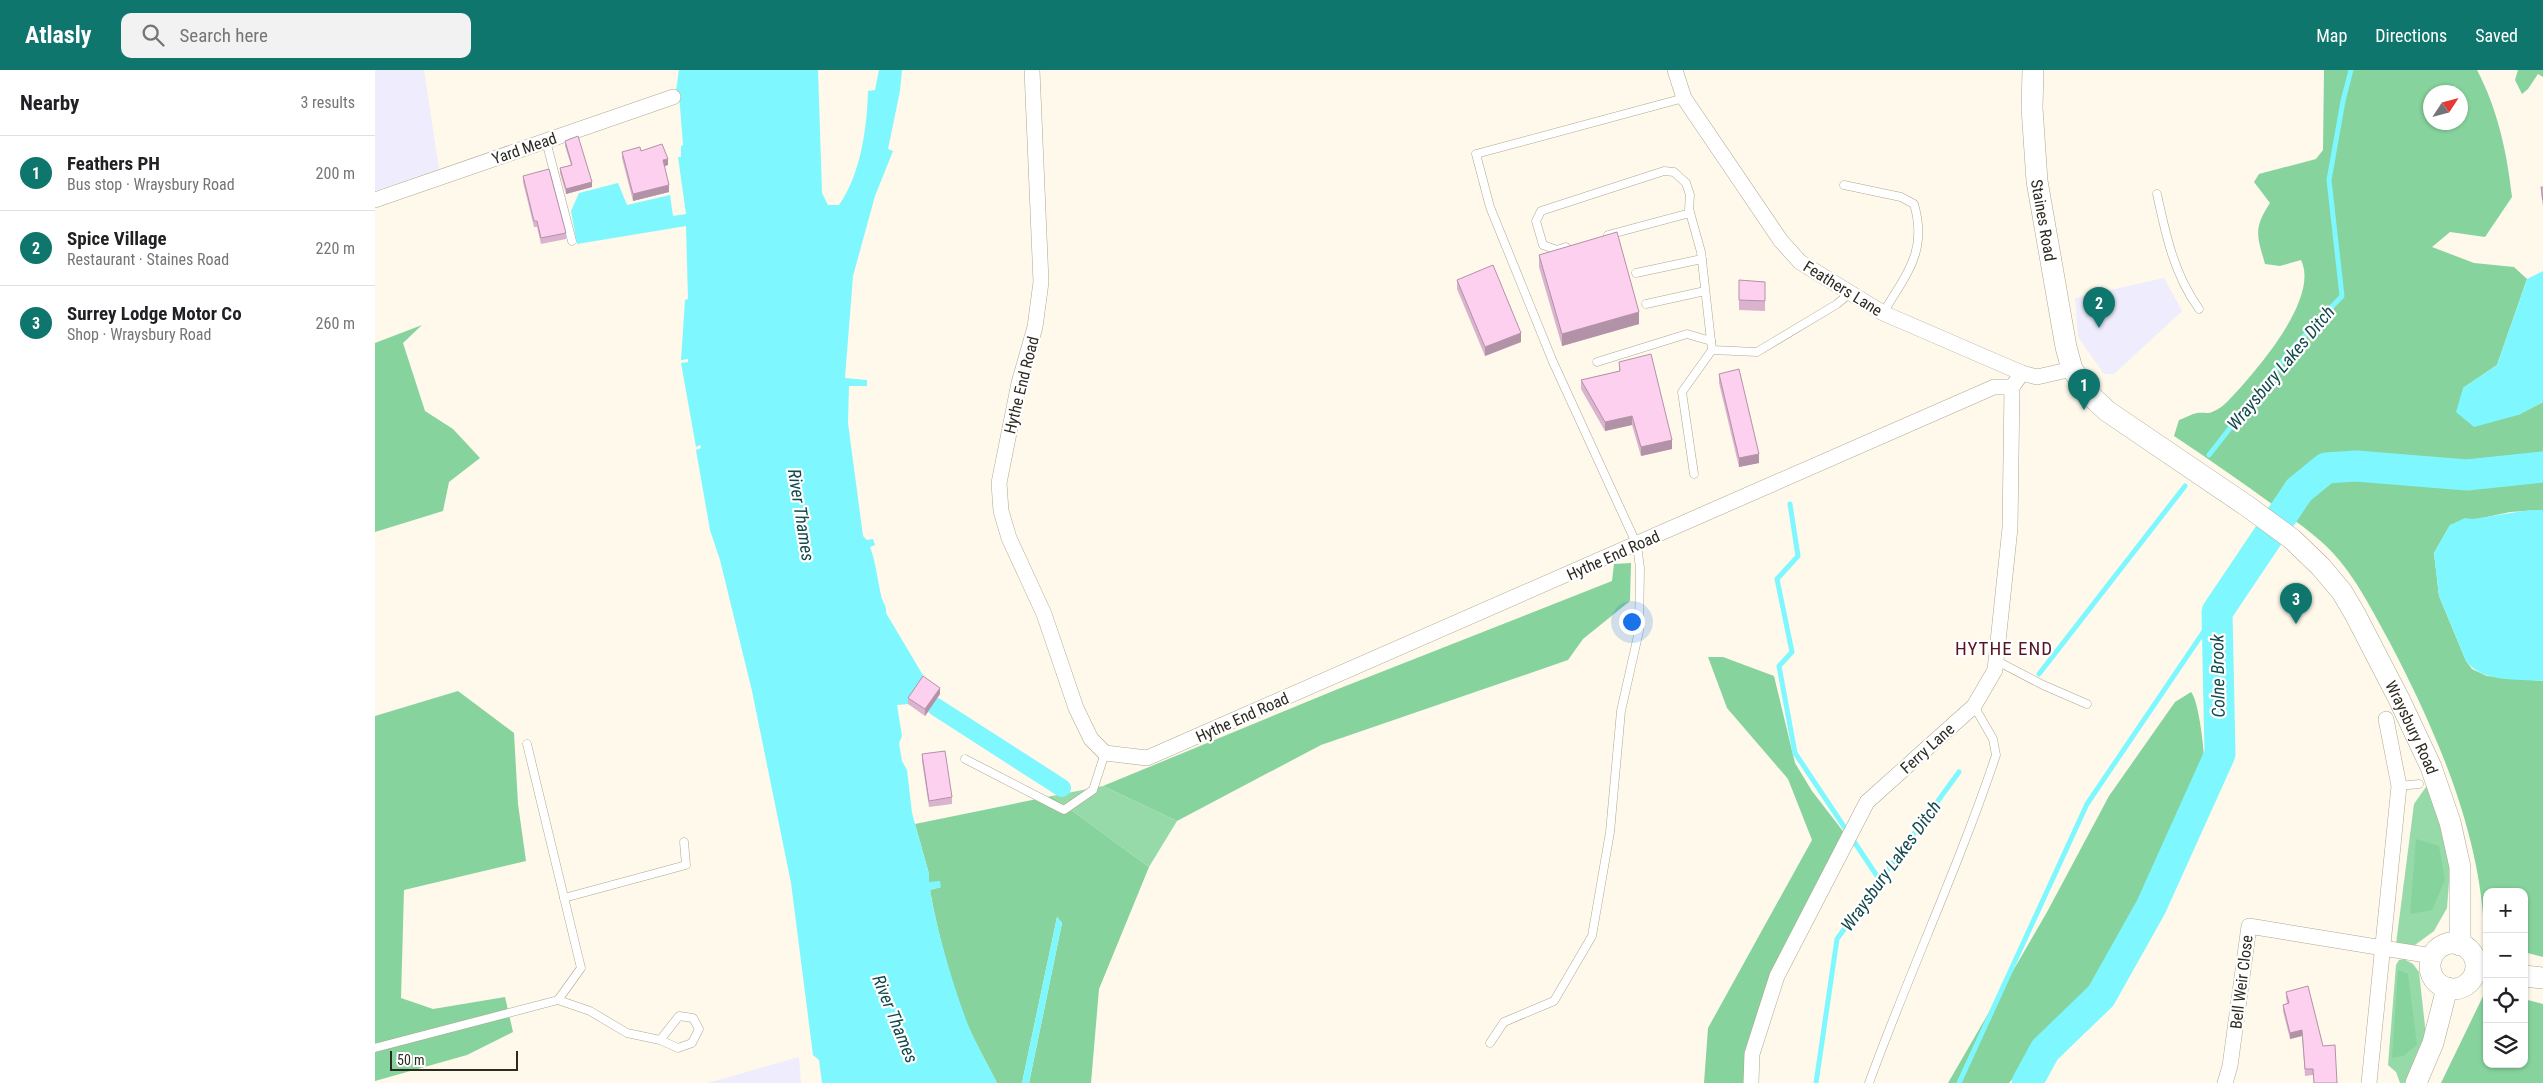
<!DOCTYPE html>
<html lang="en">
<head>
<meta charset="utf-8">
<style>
  :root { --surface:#fff; --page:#f2f2f2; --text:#202124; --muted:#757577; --line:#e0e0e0; --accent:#0f766e }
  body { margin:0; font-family:"Roboto Condensed",sans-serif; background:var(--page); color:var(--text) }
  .controls { position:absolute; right:15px; bottom:15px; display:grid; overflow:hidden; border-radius:10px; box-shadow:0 1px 4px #0004 }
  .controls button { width:45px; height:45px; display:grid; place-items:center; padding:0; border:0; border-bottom:1px solid var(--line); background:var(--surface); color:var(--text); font:25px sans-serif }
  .compass { position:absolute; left:2048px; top:15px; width:45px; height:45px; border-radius:50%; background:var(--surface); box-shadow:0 1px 4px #0004; rotate:54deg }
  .scale { position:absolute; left:15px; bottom:12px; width:128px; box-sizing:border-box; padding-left:5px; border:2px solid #2d2a21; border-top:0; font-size:14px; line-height:18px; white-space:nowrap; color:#2d2a21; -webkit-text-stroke:4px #fff; paint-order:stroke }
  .you { position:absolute; left:1256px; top:551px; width:18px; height:18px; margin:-12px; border:4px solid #fff; border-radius:50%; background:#1a73e8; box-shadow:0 0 0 8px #1a73e833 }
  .badge { display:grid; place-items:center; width:32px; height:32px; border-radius:50%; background:var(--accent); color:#fff; font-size:16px; font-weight:700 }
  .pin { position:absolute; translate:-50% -41px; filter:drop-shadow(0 1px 2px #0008) }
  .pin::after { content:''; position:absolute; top:26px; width:18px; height:15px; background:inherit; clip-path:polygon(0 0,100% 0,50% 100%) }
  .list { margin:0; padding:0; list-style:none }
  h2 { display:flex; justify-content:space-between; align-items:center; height:65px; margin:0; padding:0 20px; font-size:21px }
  h2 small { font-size:16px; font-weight:400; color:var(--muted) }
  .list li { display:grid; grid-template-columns:32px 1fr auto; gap:15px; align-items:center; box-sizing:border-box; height:75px; padding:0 20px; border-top:1px solid var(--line) }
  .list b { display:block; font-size:19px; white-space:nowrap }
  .list p { margin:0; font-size:16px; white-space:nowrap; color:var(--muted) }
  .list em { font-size:16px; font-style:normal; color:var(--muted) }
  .icon { flex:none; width:28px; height:28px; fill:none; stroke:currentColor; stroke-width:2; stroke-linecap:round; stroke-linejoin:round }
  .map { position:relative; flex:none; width:2168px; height:1013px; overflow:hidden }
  header { display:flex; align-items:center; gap:30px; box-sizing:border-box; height:70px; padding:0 25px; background:var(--accent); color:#fff }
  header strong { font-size:24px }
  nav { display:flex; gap:28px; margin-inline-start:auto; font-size:18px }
  .search { width:350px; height:45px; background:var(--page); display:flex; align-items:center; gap:12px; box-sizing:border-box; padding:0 18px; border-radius:10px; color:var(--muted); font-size:19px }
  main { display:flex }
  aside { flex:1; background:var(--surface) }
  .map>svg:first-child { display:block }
  .commercial { fill:#efecfe }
  .green { fill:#97daaa }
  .forest { fill:#86d39d; fill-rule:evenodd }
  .water { fill:#7ff7ff }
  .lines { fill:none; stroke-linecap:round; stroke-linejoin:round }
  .stream { stroke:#7ff7ff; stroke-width:5 }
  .canal { stroke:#7ff7ff; stroke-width:18 }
  .river { stroke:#7ff7ff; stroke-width:31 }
  .lane-casing { stroke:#afa791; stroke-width:9 }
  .street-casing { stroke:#afa791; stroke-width:16 }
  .secondary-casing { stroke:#afa791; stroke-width:22 }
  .lane { stroke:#fff; stroke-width:8 }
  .street { stroke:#fff; stroke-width:15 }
  .secondary { stroke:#fff; stroke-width:21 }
  .wall { fill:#dab3ce }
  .shaded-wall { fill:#b292a7 }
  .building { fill:#fed0ef; stroke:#b292a7 }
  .labels { text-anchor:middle; stroke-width:4.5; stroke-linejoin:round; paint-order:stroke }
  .street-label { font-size:16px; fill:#2d2a21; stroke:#fff }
  .water-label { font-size:18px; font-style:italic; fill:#12494c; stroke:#fff }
  .quarter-label { font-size:19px; letter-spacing:1px; fill:#591525; stroke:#fff }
</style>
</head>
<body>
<header>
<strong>Atlasly</strong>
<div class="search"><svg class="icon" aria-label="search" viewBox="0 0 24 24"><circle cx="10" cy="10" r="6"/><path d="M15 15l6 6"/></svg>Search here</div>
<nav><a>Map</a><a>Directions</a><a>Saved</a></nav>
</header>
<main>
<aside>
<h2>Nearby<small>3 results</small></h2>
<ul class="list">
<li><span class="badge">1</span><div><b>Feathers PH</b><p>Bus stop · Wraysbury Road</p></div><em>200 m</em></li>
<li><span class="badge">2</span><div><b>Spice Village</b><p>Restaurant · Staines Road</p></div><em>220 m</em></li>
<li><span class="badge">3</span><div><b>Surrey Lodge Motor Co</b><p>Shop · Wraysbury Road</p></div><em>260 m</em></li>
</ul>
</aside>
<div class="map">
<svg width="2168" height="1013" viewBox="0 0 2168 1013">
  <rect width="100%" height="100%" fill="#fef9eb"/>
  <g class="commercial">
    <polygon points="0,0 49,0 64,99 0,121"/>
    <polygon points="1789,208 1807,241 1739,304 1729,304 1703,267 1700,228"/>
    <polygon points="424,987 426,1013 333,1013"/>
  </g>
  <g class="green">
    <polygon points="2053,714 2076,787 2072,838 2059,861 2040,875 2021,874 2039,734"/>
    <polygon points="728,716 802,751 774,797 677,726"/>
    <polygon points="2029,889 2038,894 2044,902 2051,965 2034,1013 2025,1013 2021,1002 2013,995 2021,895 2024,890"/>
  </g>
  <g class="forest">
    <path d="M1949,0H2102C2123,40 2132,83 2137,127L2110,167L2075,162L2057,177L2099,193L2139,197L2152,209L2122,295L2088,318L2143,345L2168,332V440L2135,442L2075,455L2059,483L2064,526L2091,591L2097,599L2112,606L2168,611V887L2149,882V822H2112V859L2109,856C2103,756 2060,659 2014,571C1998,542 1980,506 1957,482C1941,465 1920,451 1901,437C1868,413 1834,389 1799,366L1804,350C1810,348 1816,344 1822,343C1827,342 1833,344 1837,342C1849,338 1858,325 1866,317C1888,292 1944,226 1926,190L1905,196L1890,194C1882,165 1878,159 1895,133L1879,112L1884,104L1941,89L1948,80ZM2056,22H2086V52H2056Z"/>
    <polygon points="2143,0 2168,0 2168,7 2163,4 2153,19 2147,24 2140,10"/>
    <polygon points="47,255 28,273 50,341 78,359 105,388 74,412 68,441 0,462 0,273"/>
    <polygon points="1256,493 1255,531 1208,569 1193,590 946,675 802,751 728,716 963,619 1237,511 1239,494"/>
    <polygon points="1333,587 1348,587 1399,606 1420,693 1437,721 1474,769 1461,788 1456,817 1412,893 1389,942 1381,1013 1329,1013 1333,958 1437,770 1413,709 1352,638"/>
    <polygon points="83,621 139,663 143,734 151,791 29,820 26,928 58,939 130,927 138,962 92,985 0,1011 0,646"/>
    <path d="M1816,622C1824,630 1831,689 1829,703C1828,715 1824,726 1821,737L1750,874L1634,1013H1573L1672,842L1734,726L1800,632Z"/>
    <path d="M677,726L774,797L724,919L716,1013H654L687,853L682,847L647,1013H622C611,991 598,969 589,947C575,907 562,861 555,820L566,817L554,813V804L540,754Z"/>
    <polygon points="2041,769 2064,776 2070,810 2057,840 2035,844"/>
    <polygon points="2023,900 2033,904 2042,975 2028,986 2017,988"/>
    <polygon points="2111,920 2112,994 2149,994 2149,929 2168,934 2168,1013 2066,1013"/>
  </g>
  <g class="water">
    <path d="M304,0H443L447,123L453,135H464C486,104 492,57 493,21L500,20L504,0H527L525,21L513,79L518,81L500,126L478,206L470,308L492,310V316H474L473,353L488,466L492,470L498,469L500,475L495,477C501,493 502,508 506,525C507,532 512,535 511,543L549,607L548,612L533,634L522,635L527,666L524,673L527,691L532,700L537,743L554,804V812L565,811L566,817L555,820C562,861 576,908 590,947C598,969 611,991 622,1013H447L444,990L438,985L416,813L377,621L345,490L335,460L321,380L326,378L325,375L321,377L306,293L313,292V289L306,290L310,230L313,229L311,156L202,174L196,141L204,123L243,113L252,135L295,125L298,146L311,144L303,87H306V76L308,75L304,24L301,21Z"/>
    <polygon points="2168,201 2168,332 2143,345 2099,357 2081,342 2088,318 2122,295 2152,209"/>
    <path d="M2155,440H2168V611C2142,609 2108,613 2091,591L2064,526L2059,483L2075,455L2090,448L2098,449Z"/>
    <polygon points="682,847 687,853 654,1013 647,1013"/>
  </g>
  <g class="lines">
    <g class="stream">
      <polyline points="1834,385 1916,280 1967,226 1954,110 1968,31 1976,0"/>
      <polyline points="1415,434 1423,486 1402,509 1417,582 1404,596 1420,683 1504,809"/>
      <polyline points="1664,604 1810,416"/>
      <polyline points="1441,1013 1462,869 1584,702"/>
      <polyline points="1584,1013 1712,734 1842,542"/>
    </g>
    <polyline class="canal" points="561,637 687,718"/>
    <polyline class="river" points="1652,1013 1670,980 1726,926 1776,837 1845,684 1842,542 1924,420 1951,398 1981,396 2092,405 2168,397"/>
    <g class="lane-casing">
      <g id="lane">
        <polyline points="171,71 197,171"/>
        <path d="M1469,115L1526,127L1539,134C1553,182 1531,204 1508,243"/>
        <path d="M1782,124C1791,166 1799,204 1824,239"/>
        <polyline points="1233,165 1315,143"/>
        <polyline points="1191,177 1182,180 1168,175 1161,151 1166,141 1289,101 1299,102 1311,113 1315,125 1314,139 1326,182 1337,280 1382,282 1462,234 1475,223"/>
        <polyline points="1261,203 1327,189"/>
        <polyline points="1271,234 1330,221"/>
        <polyline points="1222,292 1312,264 1336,271"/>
        <polyline points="1319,404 1307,322 1337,280"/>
        <polyline points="1622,591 1668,615 1712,634"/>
        <polyline points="590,689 689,740 718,720 730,683"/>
        <polyline points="2024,716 2044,714"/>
        <polyline points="189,828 311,795 309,772"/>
        <polyline points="183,930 215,941 252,963 285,970 303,978 317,973 324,959 318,948 304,946 285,970"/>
        <polyline points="1115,973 1129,952 1179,931 1217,866 1235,762 1246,641 1264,561 1265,498 1262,475 1178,292 1115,137 1101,84 1309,28"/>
        <polyline points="0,978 183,930 206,898 152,674"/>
        <path d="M1494,1013C1534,903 1584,796 1621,685L1618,669L1599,636"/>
      </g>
    </g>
    <g class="street-casing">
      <g id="street">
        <polyline points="657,0 666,212 660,257 644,313 624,413 626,441 634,468 669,544 701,638 716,669 730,683 772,688 1619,317 1637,317 1647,303"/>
        <polyline points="1300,0 1309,28 1406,171 1425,192 1508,243 1647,303 1662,307 1697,299"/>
        <polyline points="0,130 298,27"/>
        <polyline points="1376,1013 1377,984 1402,906 1492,732 1599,636 1620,600 1635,458 1637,317"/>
        <polyline points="1850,1013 1855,996 1874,856 2057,886"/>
        <polyline points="1994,1013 2024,716 2011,649"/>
      </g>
    </g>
    <g class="secondary-casing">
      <g id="secondary">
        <path id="s1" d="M1658,0L1657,38L1662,111L1691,277L1697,299L1716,326L1732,341L1872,436L1917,469L1946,497L1967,522L1980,544L2024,629L2056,697L2075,752L2085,797V875"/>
        <circle cx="2078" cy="896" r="23"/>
        <polyline points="2149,906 2168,908"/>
        <polyline points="2041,1013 2058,973 2072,918"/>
      </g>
    </g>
    <use href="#lane" class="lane"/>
    <use href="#street" class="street"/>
    <use href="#secondary" class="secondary"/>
  </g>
  <g class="wall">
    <polygon points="190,71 217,117 191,124 185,103 185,98 196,95 190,76"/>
    <polygon points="266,81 293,95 289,96 294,122 258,131 247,88 247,82"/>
    <polygon points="148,106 191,163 191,169 166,174 162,157 159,157 148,112"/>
    <polygon points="2166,117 2168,117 2168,137 2166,123"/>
    <polygon points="1164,185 1264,254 1187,276 1164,197"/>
    <polygon points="1082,210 1146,272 1110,286 1082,219"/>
    <polygon points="1364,210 1390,212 1390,241 1364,240"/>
    <polygon points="1244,292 1297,379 1266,386 1257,355 1230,361 1206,319 1206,310 1244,301"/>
    <polygon points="1344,304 1384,393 1364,397 1344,313"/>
    <polygon points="565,624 550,646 533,634 533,628"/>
    <polygon points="547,684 577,727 577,734 554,737 547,691"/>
    <polygon points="1911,922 1948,976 1962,1013 1939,1013 1938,1005 1930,1006 1927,966 1915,969 1908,941 1908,935 1912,933 1911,928"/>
  </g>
  <g class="shaded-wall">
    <polygon points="293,89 293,95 288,97 288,90"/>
    <polygon points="217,112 217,117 191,124 191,119"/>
    <polygon points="294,115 294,122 258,131 258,124"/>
    <polygon points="1264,242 1264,254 1187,276 1187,264"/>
    <polygon points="1146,263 1146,272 1110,286 1110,277"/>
    <polygon points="1257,346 1257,355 1230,361 1230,352"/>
    <polygon points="1297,370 1297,379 1266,386 1266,377"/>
    <polygon points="1384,384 1384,393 1364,397 1364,388"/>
    <polygon points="565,618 565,624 550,646 550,639"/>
    <polygon points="1927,960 1927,966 1915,969 1915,963"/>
  </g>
  <g class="building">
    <polygon points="203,66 217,112 191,119 185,98 197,95 190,71"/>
    <polygon points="287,74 293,89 288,90 294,115 258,124 247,82 265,77 266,81"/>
    <polygon points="174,99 191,163 166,168 162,151 159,151 148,106"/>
    <polygon points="2166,117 2168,117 2168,130"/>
    <polygon points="1242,162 1264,242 1187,264 1164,185"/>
    <polygon points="1118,195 1146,263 1110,277 1082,210"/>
    <polygon points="1364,210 1390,212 1390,231 1364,230"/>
    <polygon points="1276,284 1297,370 1266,377 1257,346 1230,352 1206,310 1245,301 1244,292"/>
    <polygon points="1364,299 1384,384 1364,388 1344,304"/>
    <polygon points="548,606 565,618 550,639 533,628"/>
    <polygon points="570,681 577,727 554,731 547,684"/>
    <polygon points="1933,916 1948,976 1960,975 1962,1013 1939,1013 1938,999 1930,999 1927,960 1915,963 1908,935 1914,933 1911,922"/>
  </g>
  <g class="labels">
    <g class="street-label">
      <text transform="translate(149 78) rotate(-19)" y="6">Yard Mead</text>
      <text dy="6" stroke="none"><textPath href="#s1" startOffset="151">Staines Road</textPath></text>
      <text transform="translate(1468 218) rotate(32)" y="6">Feathers Lane</text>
      <text transform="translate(646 315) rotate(-76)" y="6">Hythe End Road</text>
      <text transform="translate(1238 485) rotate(-24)" y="6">Hythe End Road</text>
      <text transform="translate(867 647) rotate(-24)" y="6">Hythe End Road</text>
      <text dy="6" stroke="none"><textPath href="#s1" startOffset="808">Wraysbury Road</textPath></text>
      <text transform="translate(1552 678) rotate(-42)" y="6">Ferry Lane</text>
      <text transform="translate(1866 912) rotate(-83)" y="6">Bell Weir Close</text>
    </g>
    <g class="water-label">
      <text transform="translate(1906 298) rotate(-50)" y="6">Wraysbury Lakes Ditch</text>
      <text transform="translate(426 445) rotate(81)" y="6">River Thames</text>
      <text transform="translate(1843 606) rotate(-91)" y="6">Colne Brook</text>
      <text transform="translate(1516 796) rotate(-54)" y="6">Wraysbury Lakes Ditch</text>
      <text transform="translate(520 949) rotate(68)" y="6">River Thames</text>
    </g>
    <g class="quarter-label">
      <text x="1629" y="585">HYTHE END</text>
    </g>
  </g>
</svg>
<div class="controls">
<button>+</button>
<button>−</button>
<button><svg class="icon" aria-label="locate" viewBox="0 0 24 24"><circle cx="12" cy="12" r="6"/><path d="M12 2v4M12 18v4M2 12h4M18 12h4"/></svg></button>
<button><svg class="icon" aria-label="layers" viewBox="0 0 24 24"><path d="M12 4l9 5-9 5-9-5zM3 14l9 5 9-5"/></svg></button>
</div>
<svg class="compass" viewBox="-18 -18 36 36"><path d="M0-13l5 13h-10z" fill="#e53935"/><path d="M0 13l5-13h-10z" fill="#757577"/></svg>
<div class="scale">50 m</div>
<div class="you"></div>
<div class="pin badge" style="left:1709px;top:340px">1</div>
<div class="pin badge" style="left:1724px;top:258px">2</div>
<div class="pin badge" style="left:1921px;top:554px">3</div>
</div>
</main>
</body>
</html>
